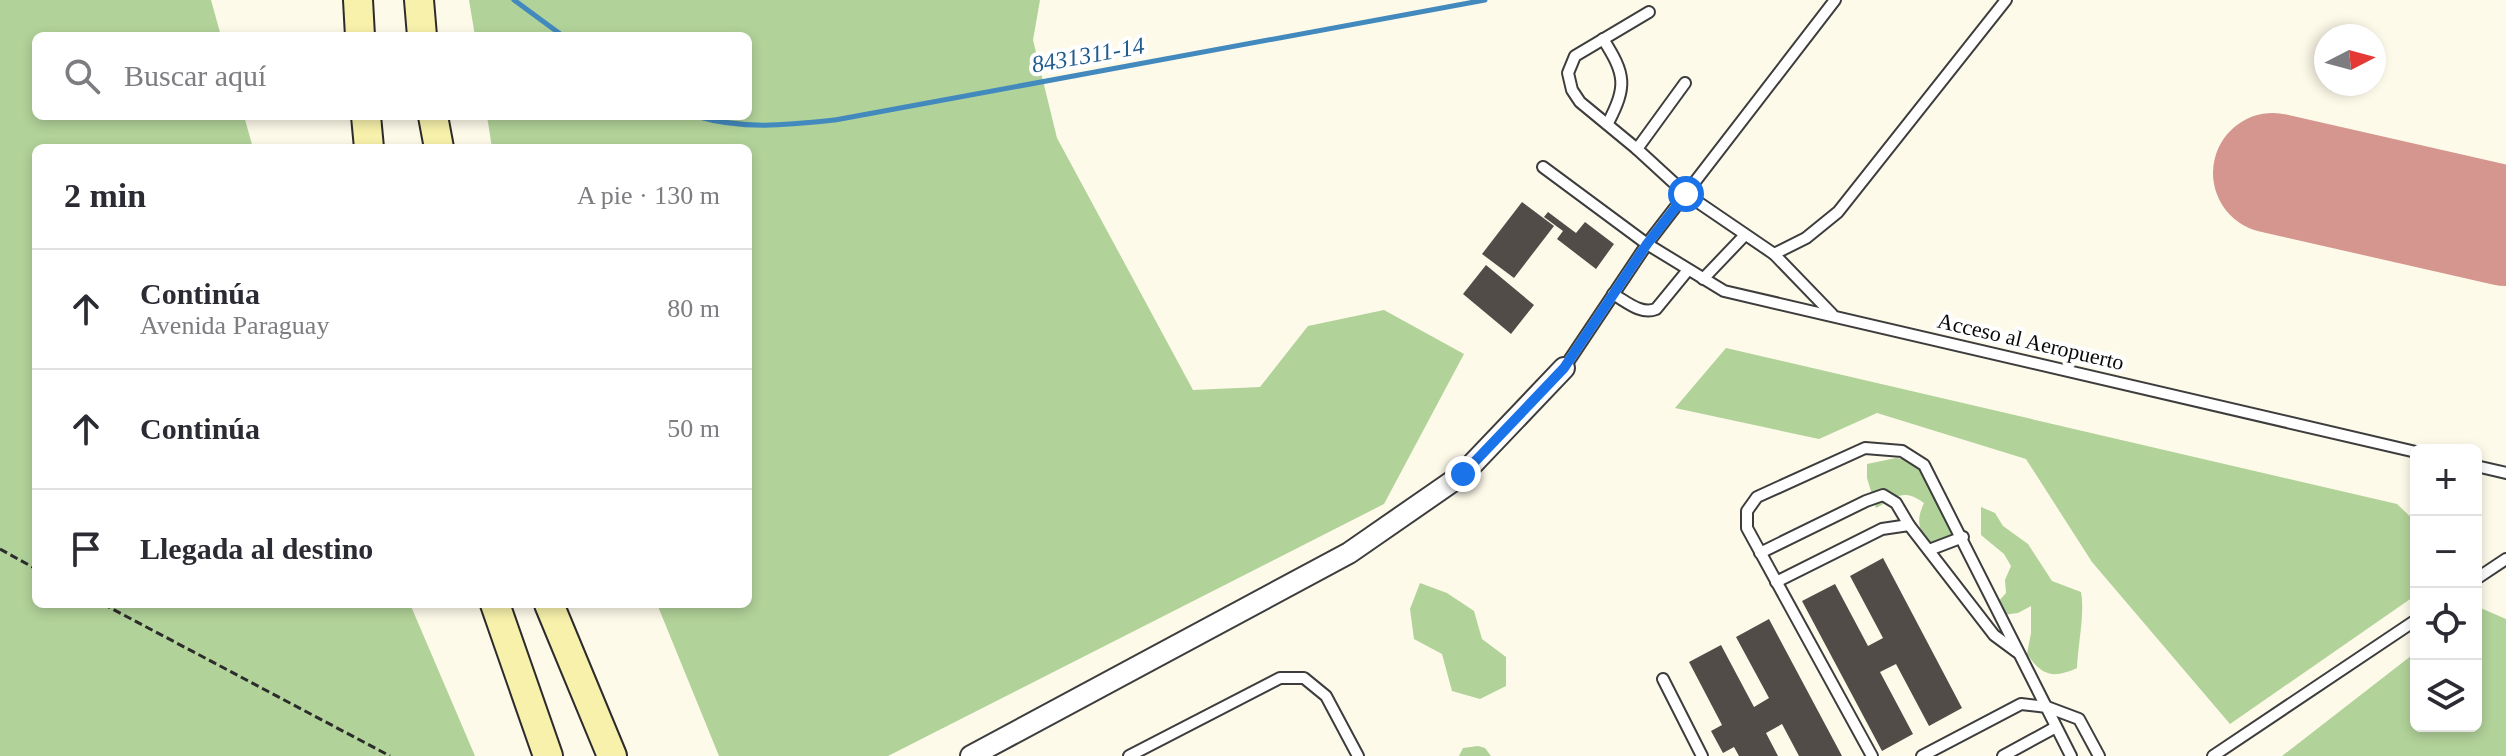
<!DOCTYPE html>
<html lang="es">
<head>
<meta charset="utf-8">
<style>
  :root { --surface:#fff; --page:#f2f2f3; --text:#2b2b33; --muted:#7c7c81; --line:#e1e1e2 }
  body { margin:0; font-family:"Times New Roman",serif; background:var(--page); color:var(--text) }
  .controls { position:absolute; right:24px; bottom:24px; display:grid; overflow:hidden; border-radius:12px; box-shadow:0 4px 12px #0003 }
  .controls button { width:72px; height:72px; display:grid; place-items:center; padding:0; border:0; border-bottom:2px solid var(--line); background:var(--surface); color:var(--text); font:40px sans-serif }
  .compass { position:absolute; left:2314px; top:24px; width:72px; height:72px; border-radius:50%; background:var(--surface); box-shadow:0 4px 12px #0003; rotate:84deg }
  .stop { position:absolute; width:24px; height:24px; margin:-18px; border:6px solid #1a73e8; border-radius:50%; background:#fff }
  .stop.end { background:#1a73e8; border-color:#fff; box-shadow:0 2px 8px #0008 }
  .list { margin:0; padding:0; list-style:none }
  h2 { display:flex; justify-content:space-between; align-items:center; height:104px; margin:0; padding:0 32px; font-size:34px }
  h2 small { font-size:26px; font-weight:400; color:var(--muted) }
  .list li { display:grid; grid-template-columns:52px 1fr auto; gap:24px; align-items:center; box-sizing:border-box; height:120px; padding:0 32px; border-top:2px solid var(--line) }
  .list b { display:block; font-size:30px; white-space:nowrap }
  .list p { margin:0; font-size:26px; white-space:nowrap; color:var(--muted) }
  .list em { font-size:26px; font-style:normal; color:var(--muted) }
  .icon { flex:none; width:44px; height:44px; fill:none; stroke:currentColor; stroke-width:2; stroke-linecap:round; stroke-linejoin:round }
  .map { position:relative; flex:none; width:2506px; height:756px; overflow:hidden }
  .search { position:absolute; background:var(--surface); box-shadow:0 4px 12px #0003; left:32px; top:32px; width:720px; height:88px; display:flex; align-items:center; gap:20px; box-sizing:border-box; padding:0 28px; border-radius:12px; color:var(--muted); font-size:30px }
  .panel { position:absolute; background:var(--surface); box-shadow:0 4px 12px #0003; left:32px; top:144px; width:720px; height:464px; border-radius:12px }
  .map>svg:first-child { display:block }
  .forest { fill:#b1d299 }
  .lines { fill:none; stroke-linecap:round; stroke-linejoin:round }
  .stream { stroke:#4289be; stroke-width:5 }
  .runway { stroke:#d4968e; stroke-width:120 }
  .building { fill:#524c48 }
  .lane-casing { stroke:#3d3d3d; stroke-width:14 }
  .street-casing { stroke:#3d3d3d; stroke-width:24 }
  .secondary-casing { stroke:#2c2c2c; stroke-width:32 }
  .path { stroke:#2c2c2c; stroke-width:3; stroke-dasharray:8 4; stroke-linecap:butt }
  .lane { stroke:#fff; stroke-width:10 }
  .street { stroke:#fff; stroke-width:20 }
  .secondary { stroke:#f7f1ab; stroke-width:28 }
  .route { stroke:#1a73e8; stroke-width:10 }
  .labels { text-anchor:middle; stroke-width:8; stroke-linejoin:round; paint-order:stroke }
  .street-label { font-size:22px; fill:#0a0a0a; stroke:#fff }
  .water-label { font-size:24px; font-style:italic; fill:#225b8e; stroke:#fff }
</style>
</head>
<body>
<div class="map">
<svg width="2506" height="756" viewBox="0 0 2506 756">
  <rect width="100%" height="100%" fill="#fdfaea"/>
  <g class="forest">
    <polygon points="0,0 211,0 221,36 36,36 36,116 244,116 253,148 36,148 36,604 410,604 475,756 0,756"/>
    <polygon points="469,0 1040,0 1033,40 1057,138 1193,390 1260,387 1308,326 1384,310 1464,354 1384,504 888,756 719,756 657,604 748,604 748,148 492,148 487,116 748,116 748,36 475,36"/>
    <polygon points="1726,348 2397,504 2416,522 2416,595 2230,724 2092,562 2026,459 1877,413 1819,439 1675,408"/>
    <path d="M1896,458L1910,460L1922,469L1933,496L1952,518L1954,532L1943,542L1929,544C1918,529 1916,520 1924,503C1903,488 1897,497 1876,508L1867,478V464Z"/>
    <path d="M1981,507L1995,513L2003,526L2028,544L2052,581L2081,592C2085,614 2078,643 2077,668C2053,679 2042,676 2027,654L2031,633V606L2018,613L2003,615L1997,603L2006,593L2005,580L2011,566L2004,554L1981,535Z"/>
    <polygon points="1420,583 1447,593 1474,611 1482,639 1506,657 1506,686 1480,699 1452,691 1442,654 1414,639 1410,609"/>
    <polygon points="2476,606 2506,619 2506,756 2282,756 2416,652 2416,726 2476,726"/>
    <polygon points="1478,746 1485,748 1491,756 1459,756 1463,748"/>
  </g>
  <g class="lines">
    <g class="stream">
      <polyline points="514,0 563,36"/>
      <path d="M696,116C742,130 788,125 835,120L1485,0"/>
    </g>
    <polyline class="runway" points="2273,173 2506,226"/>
  </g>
  <g class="building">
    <polygon points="1522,202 1554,226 1514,278 1482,254"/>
    <polygon points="1548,212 1576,233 1585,222 1614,244 1596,269 1557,239 1563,231 1544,217"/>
    <polygon points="1486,265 1534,305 1511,334 1463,294"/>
    <polygon points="1883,558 1962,708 1929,726 1896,664 1880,672 1913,734 1882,751 1802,601 1835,584 1868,646 1883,638 1850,576"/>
    <polygon points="1769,619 1842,756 1799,756 1782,724 1766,733 1778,756 1739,756 1734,747 1723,753 1711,731 1722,725 1689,662 1721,645 1754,707 1769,698 1736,637"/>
  </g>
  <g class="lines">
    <g class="lane-casing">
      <g id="lane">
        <path d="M1603,39C1626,75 1627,86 1608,123"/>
        <polyline points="1685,83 1637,149 1686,194 1774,254 1832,314"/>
        <polyline points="1637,149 1580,102 1572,90 1568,73 1575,56 1649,12"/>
        <polyline points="1543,167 1647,244 1724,291 2416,452"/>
        <polyline points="1774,254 1806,238 1838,212 2006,0"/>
        <polyline points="1703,279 1744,236"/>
        <path d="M1613,294C1627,302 1641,315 1656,309L1688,270"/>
        <polyline points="1564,368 1647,244 1835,0"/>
        <polyline points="2476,466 2506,473"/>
        <polyline points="1929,550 1963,537"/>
        <polyline points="1760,553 1866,501 1883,495 1896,503 1909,525"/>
        <polyline points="2476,579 2506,559"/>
        <polyline points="1776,582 1882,529 1909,525 1994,635 2017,652"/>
        <polyline points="1663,679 1702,756"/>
        <polyline points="1129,756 1280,678 1304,678 1326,696 1358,756"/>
        <polyline points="1872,756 1747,528 1747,511 1757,497 1865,448 1902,451 1924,465 2071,756"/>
        <polyline points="1922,756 2021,704 2047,707 2079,719 2099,756"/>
        <polyline points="2003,756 2056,727"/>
        <polyline points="2213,756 2416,620"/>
      </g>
    </g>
    <g class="street-casing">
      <polyline id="street" points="971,756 1349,553 1463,474 1564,368"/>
    </g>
    <g class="secondary-casing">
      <g id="secondary">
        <polyline points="358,0 360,36"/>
        <polyline points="419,0 422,36"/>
        <polyline points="366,116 369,148"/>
        <polyline points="433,116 439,148"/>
        <polyline points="495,604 548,756"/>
        <polyline points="549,604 612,756"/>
      </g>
    </g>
    <g class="path">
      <polyline points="0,549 36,569"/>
      <polyline points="103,604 390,756"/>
    </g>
    <use href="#lane" class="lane"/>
    <use href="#street" class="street"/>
    <use href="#secondary" class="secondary"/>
  </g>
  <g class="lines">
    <polyline class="route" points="1463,474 1564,368 1647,244 1686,194"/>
  </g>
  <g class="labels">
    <g class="street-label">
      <text transform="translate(2031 341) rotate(13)" y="8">Acceso al Aeropuerto</text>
    </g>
    <g class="water-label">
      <text transform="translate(1088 55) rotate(-10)" y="8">8431311-14</text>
    </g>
  </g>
</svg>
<div class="controls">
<button>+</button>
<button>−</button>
<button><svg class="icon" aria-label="locate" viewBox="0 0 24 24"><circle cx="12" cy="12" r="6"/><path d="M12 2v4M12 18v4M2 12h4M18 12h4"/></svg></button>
<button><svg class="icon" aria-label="layers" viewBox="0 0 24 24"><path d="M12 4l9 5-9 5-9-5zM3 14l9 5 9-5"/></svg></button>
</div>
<svg class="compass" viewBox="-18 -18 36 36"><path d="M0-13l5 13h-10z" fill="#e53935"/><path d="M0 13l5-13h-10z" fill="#7c7c81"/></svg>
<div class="stop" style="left:1686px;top:194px"></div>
<div class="stop end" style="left:1463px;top:474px"></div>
<div class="search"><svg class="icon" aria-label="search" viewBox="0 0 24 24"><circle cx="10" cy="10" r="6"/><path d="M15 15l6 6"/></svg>Buscar aquí</div>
<section class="panel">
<h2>2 min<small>A pie · 130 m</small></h2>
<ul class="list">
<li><svg class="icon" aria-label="ahead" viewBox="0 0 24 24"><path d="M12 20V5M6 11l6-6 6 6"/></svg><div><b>Continúa</b><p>Avenida Paraguay</p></div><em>80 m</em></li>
<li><svg class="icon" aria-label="ahead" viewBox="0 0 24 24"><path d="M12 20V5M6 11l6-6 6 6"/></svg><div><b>Continúa</b></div><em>50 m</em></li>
<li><svg class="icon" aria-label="arrive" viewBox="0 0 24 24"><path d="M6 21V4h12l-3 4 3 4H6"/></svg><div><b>Llegada al destino</b></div></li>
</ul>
</section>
</div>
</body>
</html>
